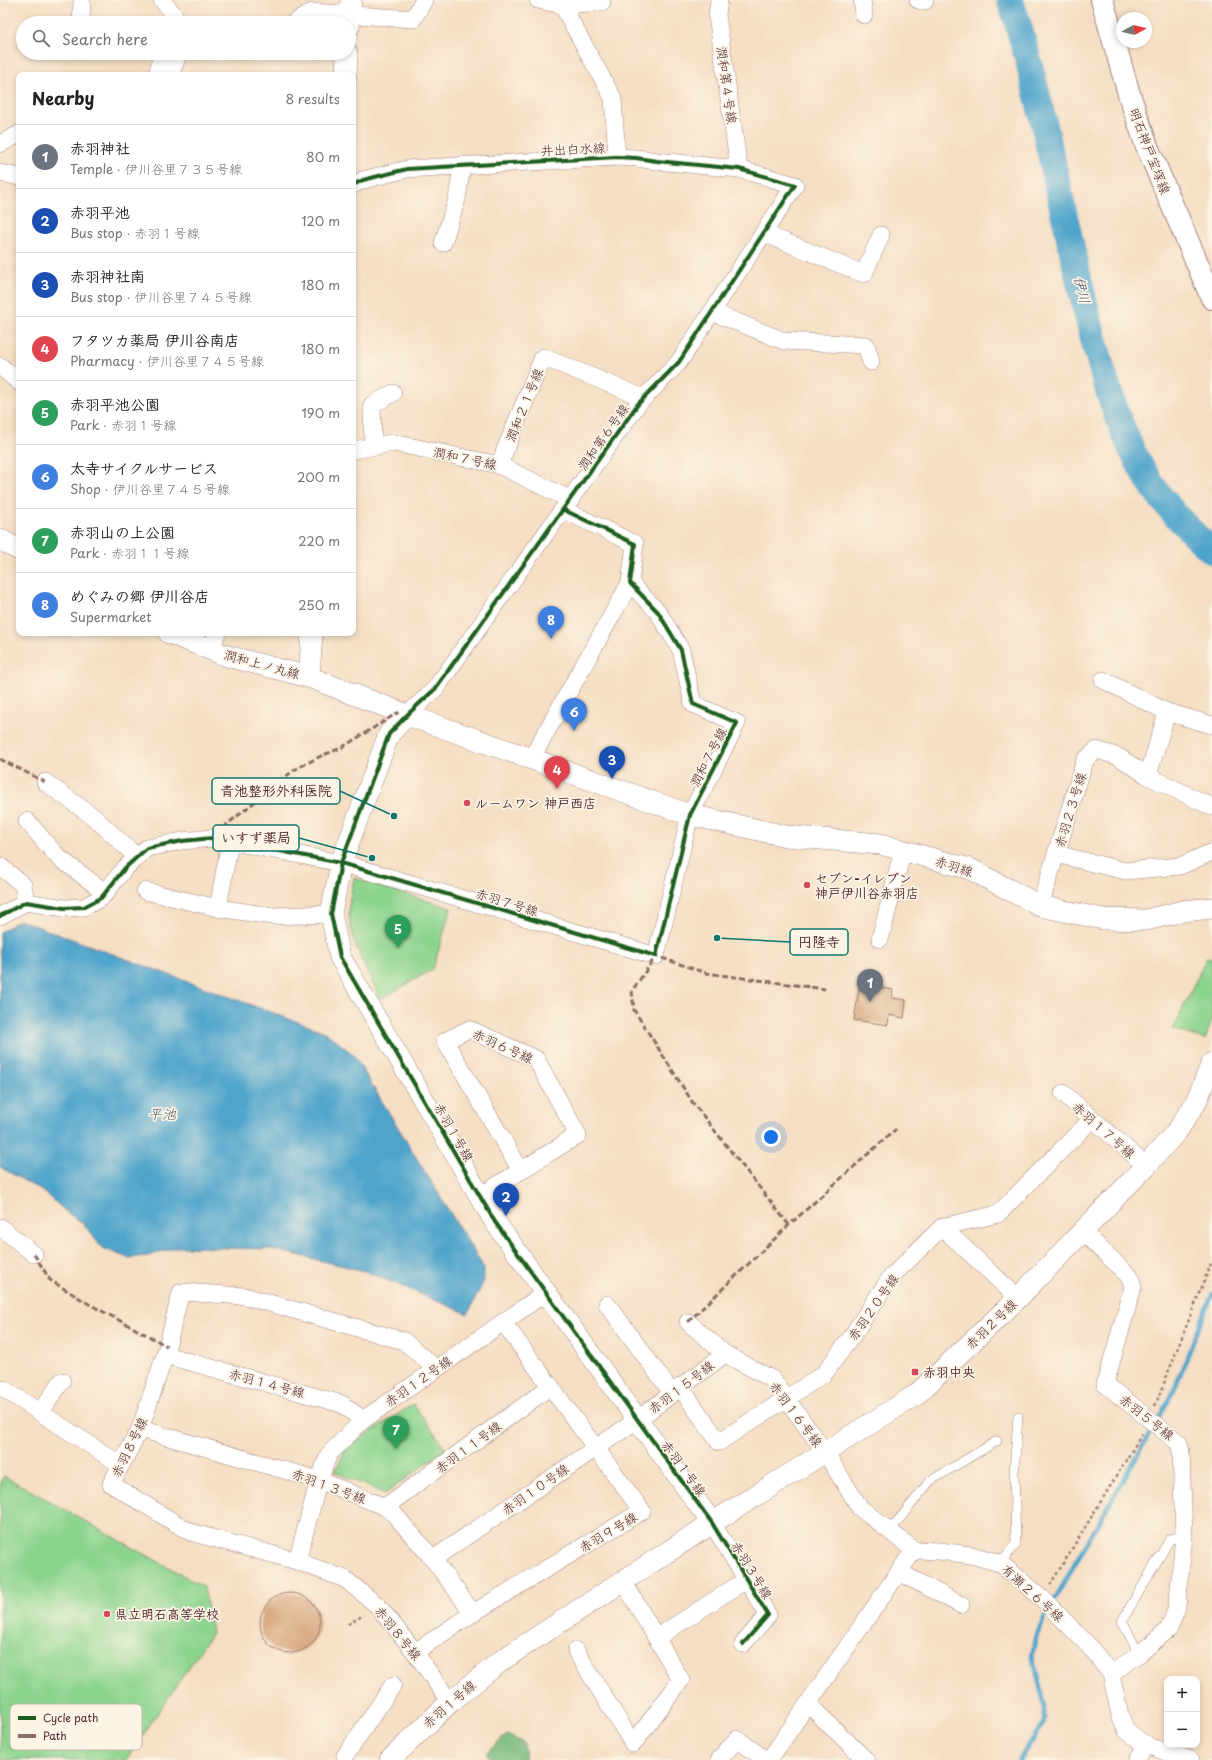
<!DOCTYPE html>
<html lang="en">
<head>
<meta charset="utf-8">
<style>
  :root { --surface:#fff; --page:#f2f2f2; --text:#222; --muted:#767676; --line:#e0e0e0; --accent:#1a73e8 }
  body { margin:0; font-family:"Playpen Sans","Klee One",sans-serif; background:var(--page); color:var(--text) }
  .controls { position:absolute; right:12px; bottom:12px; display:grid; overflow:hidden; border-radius:8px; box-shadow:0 2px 6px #0003 }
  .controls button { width:36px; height:36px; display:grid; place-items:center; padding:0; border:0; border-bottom:1px solid var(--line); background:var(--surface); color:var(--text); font:20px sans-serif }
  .compass { position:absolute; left:1116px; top:12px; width:36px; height:36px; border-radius:50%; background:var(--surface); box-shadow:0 2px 6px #0003; rotate:82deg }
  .you { position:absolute; left:771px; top:1137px; width:14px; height:14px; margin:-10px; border:3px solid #fff; border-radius:50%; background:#1a73e8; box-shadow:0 0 0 6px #1a73e833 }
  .badge { display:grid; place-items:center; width:26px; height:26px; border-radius:50%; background:var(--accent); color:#fff; font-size:13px; font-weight:700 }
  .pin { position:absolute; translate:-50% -33px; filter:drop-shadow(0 1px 2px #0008) }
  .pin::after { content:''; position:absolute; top:21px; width:14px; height:12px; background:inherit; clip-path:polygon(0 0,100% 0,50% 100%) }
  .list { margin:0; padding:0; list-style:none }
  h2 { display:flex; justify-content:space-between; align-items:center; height:52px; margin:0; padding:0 16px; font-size:17px }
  h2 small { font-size:13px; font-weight:400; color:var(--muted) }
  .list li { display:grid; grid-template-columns:26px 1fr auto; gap:12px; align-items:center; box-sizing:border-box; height:64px; padding:0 16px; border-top:1px solid var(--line) }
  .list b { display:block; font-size:15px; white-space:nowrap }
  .list p { margin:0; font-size:13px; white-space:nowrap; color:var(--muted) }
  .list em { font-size:13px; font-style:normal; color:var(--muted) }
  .icon { flex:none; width:22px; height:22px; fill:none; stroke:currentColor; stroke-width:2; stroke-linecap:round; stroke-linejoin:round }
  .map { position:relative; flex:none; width:1212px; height:1760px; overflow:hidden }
  .search { position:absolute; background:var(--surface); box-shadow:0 2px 6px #0003; left:16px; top:16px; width:340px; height:44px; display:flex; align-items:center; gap:10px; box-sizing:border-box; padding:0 14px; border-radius:22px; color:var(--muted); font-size:15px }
  .panel { position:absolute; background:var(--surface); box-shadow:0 2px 6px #0003; left:16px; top:72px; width:340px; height:564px; border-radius:8px }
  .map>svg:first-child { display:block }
  .green { fill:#8cd48e; stroke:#6b7a5c }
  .forest { fill:#71b679; stroke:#5e6a52 }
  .water { fill:#4fa4cb; stroke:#4c627b }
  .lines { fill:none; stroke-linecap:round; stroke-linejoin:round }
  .stream { stroke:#4fa4cb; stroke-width:4.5 }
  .river { stroke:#4fa4cb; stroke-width:27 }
  .building { fill:#d6a67c }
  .service-casing { stroke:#a07e77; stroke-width:10 }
  .minor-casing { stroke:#a07e77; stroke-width:18 }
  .tertiary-casing { stroke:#a07e77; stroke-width:22 }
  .primary-casing { stroke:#a07e77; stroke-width:24 }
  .path { stroke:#a07e77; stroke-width:2.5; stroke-dasharray:3 3; stroke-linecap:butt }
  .service { stroke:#fff; stroke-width:9 }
  .minor { stroke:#fff; stroke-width:17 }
  .tertiary { stroke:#fff; stroke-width:21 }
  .primary { stroke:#fff; stroke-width:22 }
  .quiet { stroke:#8d6e63; stroke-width:3; stroke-dasharray:6 3; stroke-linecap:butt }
  .cycleway-casing { stroke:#fcf5e5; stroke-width:6 }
  .cycleway { stroke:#1b5e20; stroke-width:4 }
  .poi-dot { fill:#d1495b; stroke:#fcf5e5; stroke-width:1.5 }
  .labels { text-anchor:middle; stroke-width:3.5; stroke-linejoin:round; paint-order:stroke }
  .street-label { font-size:13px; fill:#4a1f2b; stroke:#fcf5e5 }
  .poi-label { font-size:13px; font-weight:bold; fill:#4a1f2b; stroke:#fcf5e5; text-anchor:start }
  .water-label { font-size:14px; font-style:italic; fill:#4c546b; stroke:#fcf5e5 }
  .key { fill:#fcf5e5; stroke:#c7b5ad; stroke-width:1 }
  .key-label { font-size:11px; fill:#4a1f2b }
  .leader { fill:none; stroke:#0f766e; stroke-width:1.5 }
  .callout-dot { fill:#0f766e; stroke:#fcf5e5; stroke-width:1.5 }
  .callout { fill:#fcf5e5; stroke:#0f766e; stroke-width:1.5 }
  .callout-label { font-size:14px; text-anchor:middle; font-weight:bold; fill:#4a1f2b }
</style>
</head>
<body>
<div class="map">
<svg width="1212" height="1760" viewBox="0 0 1212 1760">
  <rect width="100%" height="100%" fill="#fcf5e5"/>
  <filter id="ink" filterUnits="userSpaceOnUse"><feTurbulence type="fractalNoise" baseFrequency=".025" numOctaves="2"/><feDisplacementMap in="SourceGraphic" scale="8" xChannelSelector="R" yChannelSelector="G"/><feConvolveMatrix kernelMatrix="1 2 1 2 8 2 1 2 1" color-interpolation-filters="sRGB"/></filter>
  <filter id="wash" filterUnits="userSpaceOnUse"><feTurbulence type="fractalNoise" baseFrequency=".012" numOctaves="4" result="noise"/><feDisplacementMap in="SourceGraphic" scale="16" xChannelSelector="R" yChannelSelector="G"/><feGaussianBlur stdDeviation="0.9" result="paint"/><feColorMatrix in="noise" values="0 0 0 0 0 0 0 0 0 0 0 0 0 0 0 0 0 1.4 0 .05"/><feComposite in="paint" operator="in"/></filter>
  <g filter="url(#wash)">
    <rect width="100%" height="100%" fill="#f5dec3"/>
    <g class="green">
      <path d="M354,878L451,908L433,969L381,999C369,976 350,941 349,915C348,903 352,890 354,878Z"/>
      <polygon points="1207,957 1212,958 1212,1020 1205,1040 1173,1029"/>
      <polygon points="413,1404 446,1449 385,1494 335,1472 346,1448"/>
      <polygon points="4,1476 204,1587 212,1633 126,1760 0,1760 0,1482"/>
    </g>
    <polygon class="forest" points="507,1735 524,1743 526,1760 492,1760 486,1753"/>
    <polygon class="water" points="20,920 325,1032 353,1054 484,1268 484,1281 468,1314 365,1271 271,1249 178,1247 147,1256 128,1258 102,1248 82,1222 69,1214 42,1191 0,1167 0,932"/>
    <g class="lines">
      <g class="stream">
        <polyline points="1052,1604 1172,1395 1212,1295"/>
        <polyline points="1019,1760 1044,1722 1044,1703 1032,1654 1037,1634 1048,1610"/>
      </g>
      <path class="river" d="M1010,0C1024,39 1033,79 1043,119C1057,183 1071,247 1086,310C1100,364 1114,420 1142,469C1160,501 1185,527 1212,551"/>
    </g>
    <g id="blocks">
      <g class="building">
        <polygon points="860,984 893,990 892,998 906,1000 904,1018 889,1015 888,1025 854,1020"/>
        <circle cx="290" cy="1623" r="30"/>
      </g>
    </g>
  </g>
  <g filter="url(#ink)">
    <use href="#blocks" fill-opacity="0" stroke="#a07e77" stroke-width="1"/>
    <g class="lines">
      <g class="service-casing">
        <g id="service">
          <polyline points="889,1532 930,1481 997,1441"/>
          <polyline points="1000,1563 1016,1544 1014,1473 1018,1416"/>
          <polyline points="1139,1654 1122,1621 1170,1539 1184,1536"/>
        </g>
      </g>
      <g class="minor-casing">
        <g id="minor">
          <polyline points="162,0 180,23"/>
          <polyline points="538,0 562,5 602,2"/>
          <polyline points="562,0 562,5 613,98 617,157"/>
          <polyline points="719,0 717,15 739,169"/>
          <polyline points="862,0 864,15"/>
          <polyline points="918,0 925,1 925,0"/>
          <polyline points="81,23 82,0"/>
          <polyline points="294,23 312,12 413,19 424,0"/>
          <polyline points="157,75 162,53"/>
          <polyline points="170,75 179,53"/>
          <polyline points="0,144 19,134"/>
          <polyline points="0,173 19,177"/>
          <polyline points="353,185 363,180 407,169 617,157 636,158 657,161 739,169 795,185 679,362 638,404 435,689 407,715"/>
          <polyline points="763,233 864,274 881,235"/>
          <polyline points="443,243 457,199 462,165"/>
          <polyline points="712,312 784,341 866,345 871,362"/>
          <polyline points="0,366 19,382"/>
          <polyline points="373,446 372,405 393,393"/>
          <polyline points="353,450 394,443 499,465 571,500"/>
          <polyline points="499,465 543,357 644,398"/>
          <polyline points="211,649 217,633"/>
          <polyline points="1103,680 1167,712"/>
          <polyline points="531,759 630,583"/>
          <polyline points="1148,776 1167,712 1212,725"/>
          <polyline points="45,782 95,818 137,857"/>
          <polyline points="27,821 58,857 106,893"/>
          <polyline points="1056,854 1125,871 1180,866 1212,852"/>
          <polyline points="0,866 23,885 26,902"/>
          <polyline points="145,891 218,908 272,916 331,914"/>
          <polyline points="1040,906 1085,760 1097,750 1119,757 1148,776 1212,807"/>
          <polyline points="218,908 230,841"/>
          <polyline points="0,916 26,902 64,908 84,907 101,898 125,868 147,848 182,841 213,838 341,863 656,956 690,815 737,723 693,704 681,650 658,612 630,583 635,544 564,510"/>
          <polyline points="880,939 903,850"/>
          <polyline points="1063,1093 1146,1166"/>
          <polyline points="480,1196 578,1135 536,1059 469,1029 445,1041 521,1171"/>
          <polyline points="0,1227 34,1254"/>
          <polyline points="942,1227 1018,1298"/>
          <polyline points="1083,1232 1130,1277 1133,1287 1105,1384 1179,1443 1181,1452 1184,1536 1177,1607 1169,1629 1139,1654 1111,1674"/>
          <polyline points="607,1304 672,1393"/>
          <polyline points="688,1322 725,1354 772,1379 825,1452 860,1508 914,1550"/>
          <polyline points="165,1355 342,1404 363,1420"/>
          <polyline points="435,1368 404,1341 244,1296 181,1292 165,1355 140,1429 111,1484 190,1532 297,1561 345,1579 378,1606 415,1652 450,1702"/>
          <polyline points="680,1387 719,1442 824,1374 852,1336 890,1278 942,1227 998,1214 1092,1119"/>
          <polyline points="4,1389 121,1465"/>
          <polyline points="40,1412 62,1381"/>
          <polyline points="140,1429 319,1480 385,1507 394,1514 433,1559 473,1613"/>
          <polyline points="385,1507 551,1386"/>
          <polyline points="712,1523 768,1615 743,1644"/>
          <polyline points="433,1559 637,1420 725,1354"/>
          <polyline points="297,1561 319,1480 329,1454 363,1420 545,1293"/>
          <polyline points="899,1572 961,1605"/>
          <polyline points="656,1638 746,1580"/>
          <polyline points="576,1651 633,1744 681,1680 623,1581"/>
          <polyline points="415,1652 473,1613 642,1511 503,1322"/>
          <polyline points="808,1704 866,1760"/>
          <polyline points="345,1760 345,1756 393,1685"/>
          <polyline points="719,1760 737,1739 766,1760"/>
          <polyline points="769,1760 914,1550 939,1551 971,1555 1000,1563 1042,1598 1089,1646 1111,1674 1120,1715 1126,1730 1145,1745 1191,1760"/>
          <polyline points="1137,1760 1145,1745"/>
        </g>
      </g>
      <g class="tertiary-casing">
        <g id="tertiary">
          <polyline points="349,27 351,0"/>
          <polyline points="346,75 347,53"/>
          <polyline points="0,539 19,550"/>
          <polyline points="169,633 227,656 309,677 407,715 690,815 786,836 880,844 970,869 1040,906 1103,919 1146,920 1183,911 1212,908"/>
          <polyline points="309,677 312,633"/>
          <polyline points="407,715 389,734 341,863 331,914 340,957 495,1222 712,1523"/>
          <polyline points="390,1760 450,1702 502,1660 712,1523 916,1395 1018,1298 1146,1166 1177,1131 1195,1104 1212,1063"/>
        </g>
      </g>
      <g class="primary-casing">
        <polyline id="primary" points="1102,0 1129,94 1146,144 1212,298"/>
      </g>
      <g class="path">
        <polyline points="1155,1406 1212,1261"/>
        <polyline points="1050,1585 1142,1434"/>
        <polyline points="348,1624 364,1615"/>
      </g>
      <use href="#service" class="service"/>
      <use href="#minor" class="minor"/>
      <use href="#tertiary" class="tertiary"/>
      <use href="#primary" class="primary"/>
      <g class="quiet">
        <polyline points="0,759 45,782"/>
        <polyline points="209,839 294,770 321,756 341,748 399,712"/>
        <polyline points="789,1225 693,1103 634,1010 632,991 656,956 706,973 825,989"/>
        <polyline points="34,1254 50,1280 89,1304 167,1346"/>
        <polyline points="688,1322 789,1225 896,1129"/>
      </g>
      <g class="cycleway-casing">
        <g id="cycleway">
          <polyline points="353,185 363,180 407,169 617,157 636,158 657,161 739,169 795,185 679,362 638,404 435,689 407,715 389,734 341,863 331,914 340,957 495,1222 712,1523 768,1615 743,1644"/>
          <polyline points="0,916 26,902 64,908 84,907 101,898 125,868 147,848 182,841 213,838 341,863 656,956 690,815 737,723 693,704 681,650 658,612 630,583 635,544 564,510"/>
        </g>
      </g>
      <use href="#cycleway" class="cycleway"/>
    </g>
  </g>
  <g class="poi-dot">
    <circle cx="467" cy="803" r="4"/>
    <circle cx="807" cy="885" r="4"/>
    <rect x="911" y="1368" width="8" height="8" rx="2"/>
    <circle cx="107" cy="1614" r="4"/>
  </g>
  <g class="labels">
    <g class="street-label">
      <text transform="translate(727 85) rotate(82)" y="5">潤和第４号線</text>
      <text transform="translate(573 149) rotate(-3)" y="5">井出白水線</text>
      <text transform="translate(1150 151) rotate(69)" y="5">明石神戸宝塚線</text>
      <text transform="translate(524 405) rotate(-68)" y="5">潤和２１号線</text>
      <text transform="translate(603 437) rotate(-55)" y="5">潤和第６号線</text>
      <text transform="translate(465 458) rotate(12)" y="5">潤和７号線</text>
      <text transform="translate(262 664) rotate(15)" y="5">潤和上ノ丸線</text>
      <text transform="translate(708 757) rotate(-63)" y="5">潤和７号線</text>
      <text transform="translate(1070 810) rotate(-73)" y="5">赤羽２３号線</text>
      <text transform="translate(954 866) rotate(18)" y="5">赤羽線</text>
      <text transform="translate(507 902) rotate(17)" y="5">赤羽７号線</text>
      <text transform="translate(503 1046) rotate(24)" y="5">赤羽６号線</text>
      <text transform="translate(1104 1130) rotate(41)" y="5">赤羽１７号線</text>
      <text transform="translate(454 1132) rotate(60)" y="5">赤羽１号線</text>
      <text transform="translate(873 1307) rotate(-55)" y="5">赤羽２０号線</text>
      <text transform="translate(991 1324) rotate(-44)" y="5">赤羽２号線</text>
      <text transform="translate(418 1381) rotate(-35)" y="5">赤羽１２号線</text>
      <text transform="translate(267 1383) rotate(15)" y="5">赤羽１４号線</text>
      <text transform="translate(681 1387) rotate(-37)" y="5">赤羽１５号線</text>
      <text transform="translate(796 1414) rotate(53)" y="5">赤羽１６号線</text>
      <text transform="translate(1147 1417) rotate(38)" y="5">赤羽５号線</text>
      <text transform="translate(129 1447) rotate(-64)" y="5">赤羽８号線</text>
      <text transform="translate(468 1447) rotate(-36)" y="5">赤羽１１号線</text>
      <text transform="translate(684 1468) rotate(54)" y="5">赤羽１号線</text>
      <text transform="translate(329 1486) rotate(20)" y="5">赤羽１３号線</text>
      <text transform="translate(535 1489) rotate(-35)" y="5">赤羽１０号線</text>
      <text transform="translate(608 1532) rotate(-31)" y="5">赤羽９号線</text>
      <text transform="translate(752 1570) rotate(58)" y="5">赤羽３号線</text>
      <text transform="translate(1033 1593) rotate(42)" y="5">有瀬２６号線</text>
      <text transform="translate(398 1633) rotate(51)" y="5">赤羽８号線</text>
      <text transform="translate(449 1704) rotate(-41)" y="5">赤羽１号線</text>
    </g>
    <g class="poi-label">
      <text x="475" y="808">ルームワン 神戸西店</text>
      <text x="815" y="883">セブン-イレブン<tspan x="815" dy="15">神戸伊川谷赤羽店</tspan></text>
      <text x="923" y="1377">赤羽中央</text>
      <text x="115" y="1619">県立明石高等学校</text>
    </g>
    <g class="water-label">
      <text transform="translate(1082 290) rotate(76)" y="5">伊川</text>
      <text x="162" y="1119">平池</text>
    </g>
  </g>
  <rect x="10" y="1704" width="132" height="46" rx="6" class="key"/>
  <rect x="18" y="1716" width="18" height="4" fill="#1b5e20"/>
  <rect x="18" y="1734" width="18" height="4" fill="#8d6e63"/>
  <g class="key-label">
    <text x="43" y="1722">Cycle path</text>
    <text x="43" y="1740">Path</text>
  </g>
  <path class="leader" d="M394 816L340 791M372 858L299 838M717 938L790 942"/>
  <g class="callout-dot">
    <circle cx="394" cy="816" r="4"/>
    <circle cx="372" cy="858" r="4"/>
    <circle cx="717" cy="938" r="4"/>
  </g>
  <g class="callout">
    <rect x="212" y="778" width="128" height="26" rx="4"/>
    <rect x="213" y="825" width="86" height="26" rx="4"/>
    <rect x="790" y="929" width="58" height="26" rx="4"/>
  </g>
  <g class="callout-label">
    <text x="276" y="796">青池整形外科医院</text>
    <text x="256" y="843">いすず薬局</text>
    <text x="819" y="947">円隆寺</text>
  </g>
</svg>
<div class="controls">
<button>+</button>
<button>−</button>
</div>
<svg class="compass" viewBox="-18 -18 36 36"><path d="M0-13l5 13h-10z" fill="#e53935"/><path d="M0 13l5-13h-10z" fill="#767676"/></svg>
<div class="you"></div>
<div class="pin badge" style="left:870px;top:1002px;background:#6b7280">1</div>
<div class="pin badge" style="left:506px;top:1216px;background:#1a4fb4">2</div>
<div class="pin badge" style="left:612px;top:779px;background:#1a4fb4">3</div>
<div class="pin badge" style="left:557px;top:789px;background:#e0444e">4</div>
<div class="pin badge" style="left:398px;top:948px;background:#2e9e5b">5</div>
<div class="pin badge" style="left:574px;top:731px;background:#3f7fe0">6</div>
<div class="pin badge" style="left:396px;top:1449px;background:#2e9e5b">7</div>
<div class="pin badge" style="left:551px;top:639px;background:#3f7fe0">8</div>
<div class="search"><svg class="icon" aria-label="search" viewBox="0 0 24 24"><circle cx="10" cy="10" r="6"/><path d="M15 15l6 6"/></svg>Search here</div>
<section class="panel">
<h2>Nearby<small>8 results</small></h2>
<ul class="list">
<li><span class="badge" style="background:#6b7280">1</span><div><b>赤羽神社</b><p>Temple · 伊川谷里７３５号線</p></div><em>80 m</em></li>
<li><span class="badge" style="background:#1a4fb4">2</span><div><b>赤羽平池</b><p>Bus stop · 赤羽１号線</p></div><em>120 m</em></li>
<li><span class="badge" style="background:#1a4fb4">3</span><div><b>赤羽神社南</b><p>Bus stop · 伊川谷里７４５号線</p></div><em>180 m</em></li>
<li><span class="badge" style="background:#e0444e">4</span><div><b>フタツカ薬局 伊川谷南店</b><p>Pharmacy · 伊川谷里７４５号線</p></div><em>180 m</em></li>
<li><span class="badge" style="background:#2e9e5b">5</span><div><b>赤羽平池公園</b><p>Park · 赤羽１号線</p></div><em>190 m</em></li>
<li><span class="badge" style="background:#3f7fe0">6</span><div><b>太寺サイクルサービス</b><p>Shop · 伊川谷里７４５号線</p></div><em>200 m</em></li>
<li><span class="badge" style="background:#2e9e5b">7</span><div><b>赤羽山の上公園</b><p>Park · 赤羽１１号線</p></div><em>220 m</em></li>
<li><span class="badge" style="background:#3f7fe0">8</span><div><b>めぐみの郷 伊川谷店</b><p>Supermarket</p></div><em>250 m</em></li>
</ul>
</section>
</div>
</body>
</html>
